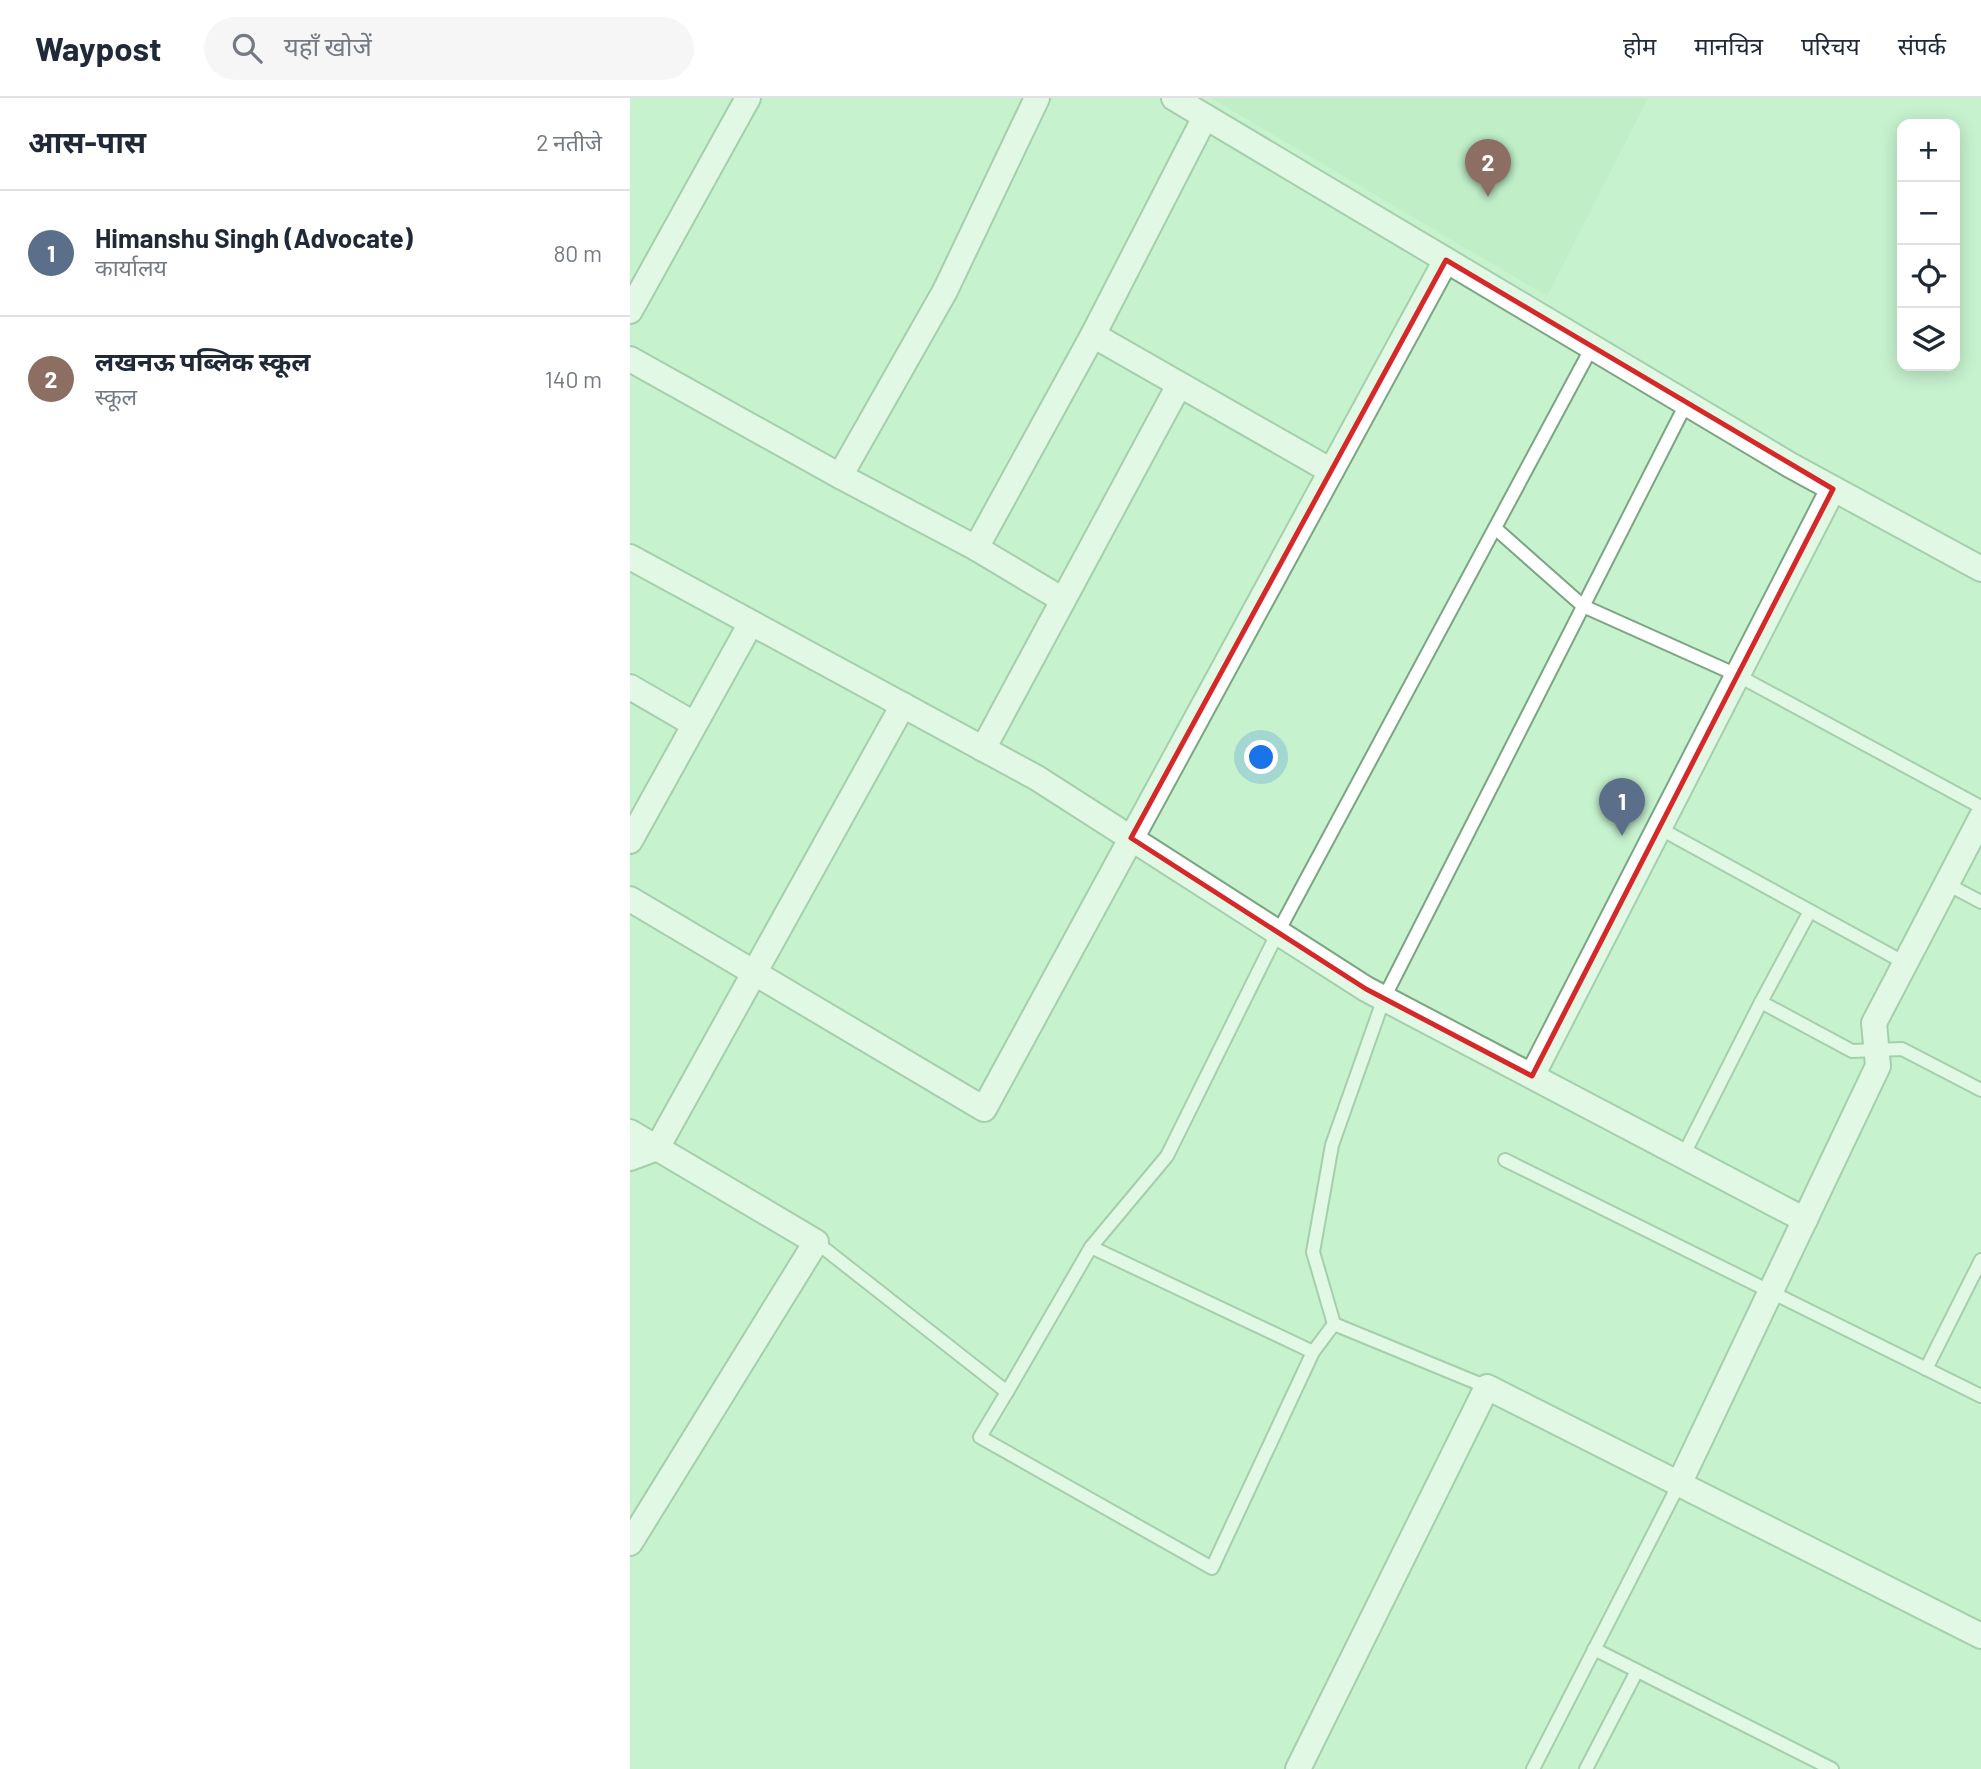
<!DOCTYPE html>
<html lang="hi">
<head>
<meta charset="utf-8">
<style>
  :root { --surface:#fff; --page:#f6f6f7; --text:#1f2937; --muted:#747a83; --line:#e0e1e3; --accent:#891f85 }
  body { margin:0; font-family:Barlow,"Noto Sans Devanagari",sans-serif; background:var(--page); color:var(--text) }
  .controls { position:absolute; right:21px; top:21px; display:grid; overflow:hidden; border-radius:14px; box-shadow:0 4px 18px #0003 }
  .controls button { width:63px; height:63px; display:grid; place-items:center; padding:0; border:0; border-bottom:2px solid var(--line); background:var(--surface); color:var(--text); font:35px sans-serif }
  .you { position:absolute; left:632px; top:660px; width:24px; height:24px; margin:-18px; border:5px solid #fff; border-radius:50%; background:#1a73e8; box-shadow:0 0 0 10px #1a73e833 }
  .badge { display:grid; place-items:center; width:46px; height:46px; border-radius:50%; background:var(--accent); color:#fff; font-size:23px; font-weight:700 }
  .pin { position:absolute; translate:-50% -58px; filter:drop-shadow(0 2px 4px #0008) }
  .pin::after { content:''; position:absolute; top:37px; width:24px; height:21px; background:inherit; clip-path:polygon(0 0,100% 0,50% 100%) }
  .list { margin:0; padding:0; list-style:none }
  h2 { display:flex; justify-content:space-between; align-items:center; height:91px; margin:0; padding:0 28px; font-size:30px }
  h2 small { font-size:23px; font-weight:400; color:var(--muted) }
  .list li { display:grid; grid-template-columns:46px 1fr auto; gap:21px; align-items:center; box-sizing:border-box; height:126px; padding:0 28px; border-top:2px solid var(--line) }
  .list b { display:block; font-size:26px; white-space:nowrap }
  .list p { margin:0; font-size:23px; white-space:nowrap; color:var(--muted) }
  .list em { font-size:23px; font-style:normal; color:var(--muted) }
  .icon { flex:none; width:38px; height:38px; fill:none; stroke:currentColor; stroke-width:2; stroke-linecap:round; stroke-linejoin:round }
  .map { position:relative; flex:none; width:1351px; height:1671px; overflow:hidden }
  header { display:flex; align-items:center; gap:42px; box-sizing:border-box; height:98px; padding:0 35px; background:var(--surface); border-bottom:2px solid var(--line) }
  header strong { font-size:33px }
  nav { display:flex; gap:38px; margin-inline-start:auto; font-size:24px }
  .search { width:490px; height:63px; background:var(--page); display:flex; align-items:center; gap:18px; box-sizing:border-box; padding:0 24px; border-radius:38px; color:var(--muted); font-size:26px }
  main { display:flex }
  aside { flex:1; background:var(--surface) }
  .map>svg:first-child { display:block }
  .built { fill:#b6e8bf }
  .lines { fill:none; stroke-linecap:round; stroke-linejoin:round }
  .lane-casing { stroke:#7ca583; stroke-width:16 }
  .street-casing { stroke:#7ca583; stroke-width:28 }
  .lane { stroke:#fff; stroke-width:12 }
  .street { stroke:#fff; stroke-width:24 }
  .marked { fill:none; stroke:#d62828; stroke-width:5; stroke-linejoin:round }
</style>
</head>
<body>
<header>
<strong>Waypost</strong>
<div class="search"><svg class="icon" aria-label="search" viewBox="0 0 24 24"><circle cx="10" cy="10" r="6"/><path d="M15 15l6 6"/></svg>यहाँ खोजें</div>
<nav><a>होम</a><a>मानचित्र</a><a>परिचय</a><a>संपर्क</a></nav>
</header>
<main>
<aside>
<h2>आस-पास<small>2 नतीजे</small></h2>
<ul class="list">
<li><span class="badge" style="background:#5c6f8a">1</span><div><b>Himanshu Singh (Advocate)</b><p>कार्यालय</p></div><em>80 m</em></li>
<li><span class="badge" style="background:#8d6e63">2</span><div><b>लखनऊ पब्लिक स्कूल</b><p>स्कूल</p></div><em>140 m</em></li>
</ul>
</aside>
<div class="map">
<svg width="1351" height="1671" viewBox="0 0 1351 1671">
  <rect width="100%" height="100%" fill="#c6f2ce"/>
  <polygon class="built" points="581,0 1018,0 917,198"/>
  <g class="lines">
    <g class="lane-casing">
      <g id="lane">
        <polyline points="865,430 953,508 1107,577 1351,709"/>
        <polyline points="1029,730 1275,865"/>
        <polyline points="1317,786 1351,804"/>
        <polyline points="1131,904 1222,953 1272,951 1351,992"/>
        <polyline points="1053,1058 1131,904 1180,813"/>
        <polyline points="875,1062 1351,1298"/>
        <polyline points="186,1144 377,1294 461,1149 683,1254 704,1226 857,1289"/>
        <polyline points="461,1149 537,1058 648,834 962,249"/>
        <polyline points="704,1226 683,1154 702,1047 754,900 1056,306"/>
        <polyline points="1296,1271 1351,1162"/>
        <polyline points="377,1294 350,1339 582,1470 683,1254"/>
        <polyline points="964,1551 1202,1671"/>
        <polyline points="903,1671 1049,1386"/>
        <polyline points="956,1671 1007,1573"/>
      </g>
    </g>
    <g class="street-casing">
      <g id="street">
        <polyline points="544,0 1160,367 1351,471"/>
        <polyline points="0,213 118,0"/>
        <polyline points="463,237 701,373"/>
        <polyline points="0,261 210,378 346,450 433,502"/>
        <polyline points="210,378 315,193 407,0"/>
        <polyline points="346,450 463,237 575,19"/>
        <polyline points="0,459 407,680 736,891 1175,1122"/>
        <polyline points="0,589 64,626"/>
        <polyline points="353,651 549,287"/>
        <polyline points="0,743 121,525"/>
        <polyline points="0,801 354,1011 816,162"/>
        <polyline points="902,978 1203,391"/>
        <polyline points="0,1034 186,1144 0,1445"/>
        <polyline points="0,1060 27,1050 273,607"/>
        <polyline points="1049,1386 1248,968 1244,925 1351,720"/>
        <polyline points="668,1671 857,1289 1351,1538"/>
      </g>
    </g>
    <use href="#lane" class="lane"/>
    <use href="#street" class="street"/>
  </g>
  <path d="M0 0H1351V1671H0ZM816,162L1203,391L902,978L736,891L501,740Z" fill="#c6f2ce" fill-opacity=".55" fill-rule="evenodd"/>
  <path class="marked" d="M816,162L1203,391L902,978L736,891L501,740Z"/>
</svg>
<div class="controls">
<button>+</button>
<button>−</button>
<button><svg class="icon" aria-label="locate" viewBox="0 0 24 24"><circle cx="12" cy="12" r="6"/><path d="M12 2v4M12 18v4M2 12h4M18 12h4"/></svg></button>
<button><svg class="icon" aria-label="layers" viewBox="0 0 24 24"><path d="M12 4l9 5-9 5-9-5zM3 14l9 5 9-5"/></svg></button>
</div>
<div class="you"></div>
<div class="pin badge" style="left:992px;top:738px;background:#5c6f8a">1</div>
<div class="pin badge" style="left:858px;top:99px;background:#8d6e63">2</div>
</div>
</main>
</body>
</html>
